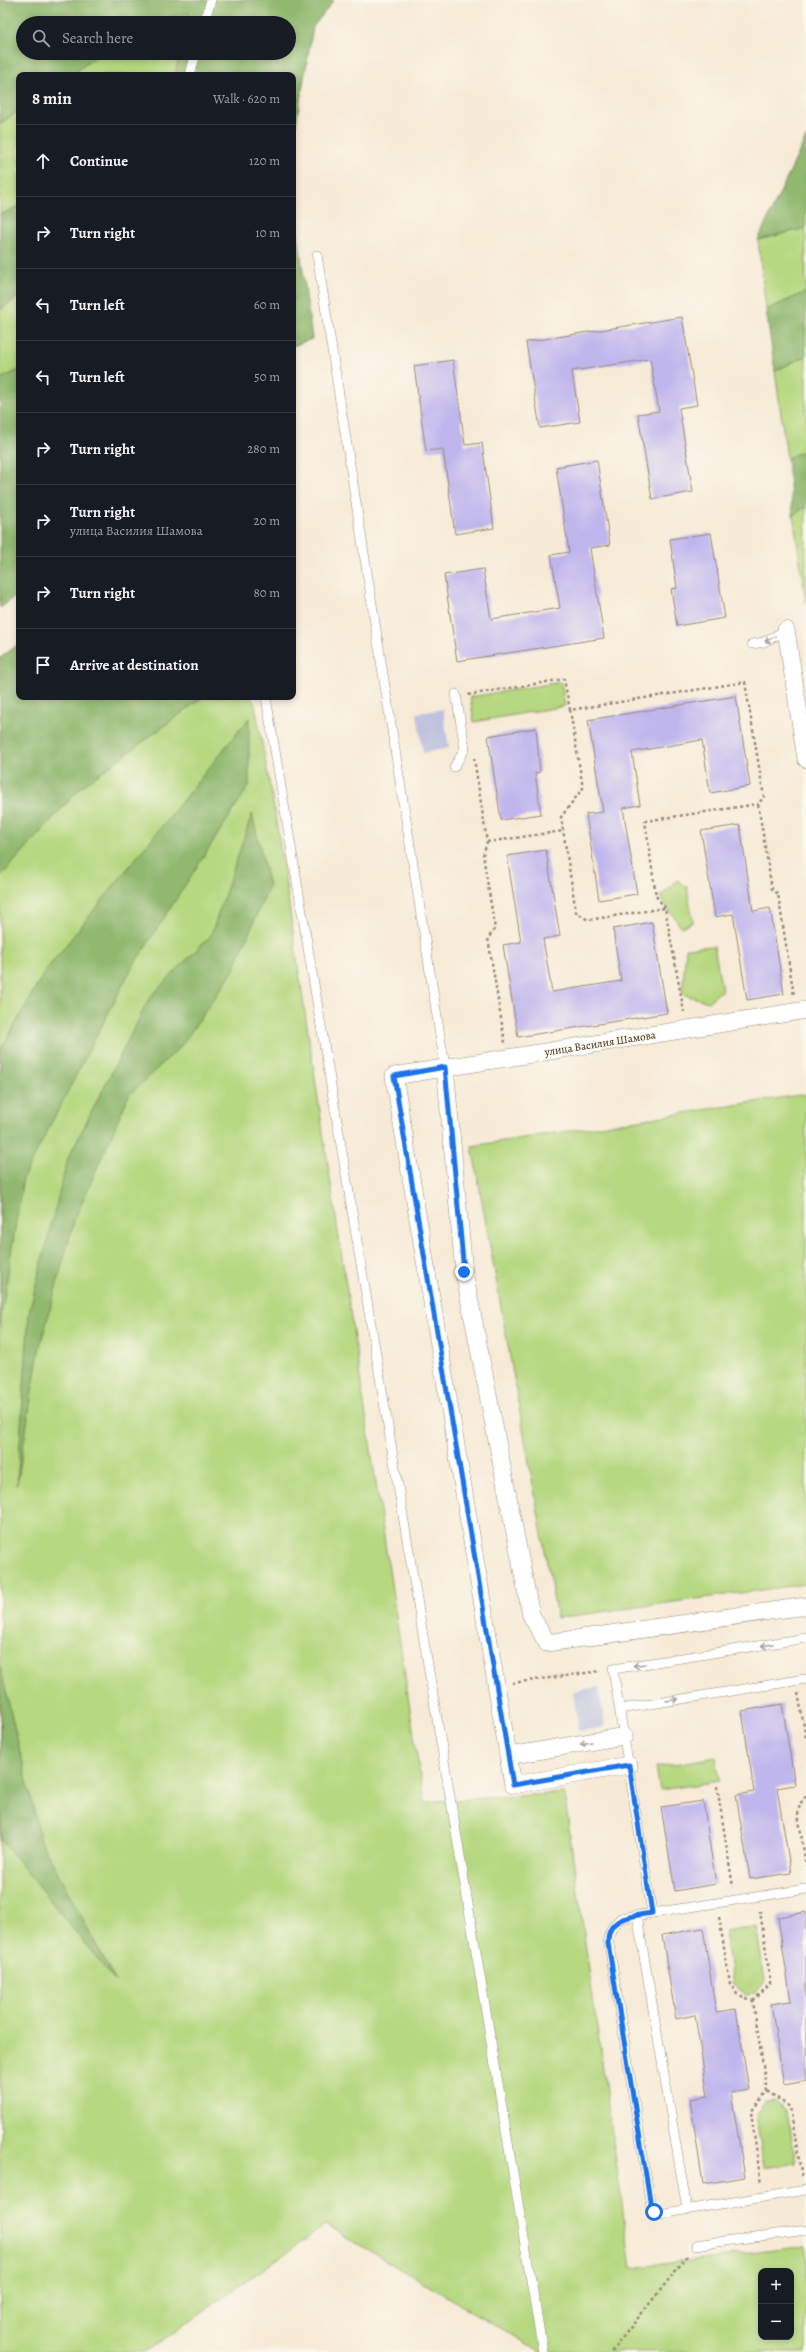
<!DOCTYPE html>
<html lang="en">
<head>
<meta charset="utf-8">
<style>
  :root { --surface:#171b24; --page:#242831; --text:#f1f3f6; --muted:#9ea1a6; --line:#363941 }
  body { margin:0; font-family:Alegreya,serif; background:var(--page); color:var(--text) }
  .controls { position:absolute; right:12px; bottom:12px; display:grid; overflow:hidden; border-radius:8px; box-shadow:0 2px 6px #0003 }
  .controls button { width:36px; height:36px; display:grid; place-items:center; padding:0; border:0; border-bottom:1px solid var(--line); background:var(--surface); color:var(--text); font:20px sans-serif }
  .stop { position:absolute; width:12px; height:12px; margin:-9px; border:3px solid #1a73e8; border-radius:50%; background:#fff }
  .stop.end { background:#1a73e8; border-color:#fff; box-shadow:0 1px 4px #0008 }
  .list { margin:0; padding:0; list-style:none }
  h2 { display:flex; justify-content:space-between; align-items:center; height:52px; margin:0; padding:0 16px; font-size:17px }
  h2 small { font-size:13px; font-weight:400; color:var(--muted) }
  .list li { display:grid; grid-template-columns:26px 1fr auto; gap:12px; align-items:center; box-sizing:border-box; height:72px; padding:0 16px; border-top:1px solid var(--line) }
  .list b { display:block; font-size:15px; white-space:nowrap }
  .list p { margin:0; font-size:13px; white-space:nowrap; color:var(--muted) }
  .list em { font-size:13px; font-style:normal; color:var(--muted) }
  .icon { flex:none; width:22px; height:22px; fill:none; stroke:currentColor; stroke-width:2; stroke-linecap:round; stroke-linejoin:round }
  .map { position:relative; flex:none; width:806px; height:2352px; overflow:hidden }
  .search { position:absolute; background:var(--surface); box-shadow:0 2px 6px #0003; left:16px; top:16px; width:280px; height:44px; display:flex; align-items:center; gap:10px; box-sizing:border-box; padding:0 14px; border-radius:22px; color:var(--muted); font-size:15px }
  .panel { position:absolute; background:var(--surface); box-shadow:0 2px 6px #0003; left:16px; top:72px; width:280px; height:628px; border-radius:8px }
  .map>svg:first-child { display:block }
  .industrial { fill:#bfc2dd }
  .green { fill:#b6d880; stroke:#78814f; fill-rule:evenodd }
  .forest { fill:#90b86e; stroke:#667146 }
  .building { fill:#bfb6ed }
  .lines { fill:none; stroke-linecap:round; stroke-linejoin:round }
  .service-casing { stroke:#998a7a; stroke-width:10 }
  .minor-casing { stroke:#998a7a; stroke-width:18 }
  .path { stroke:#998a7a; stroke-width:2.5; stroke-dasharray:3 3; stroke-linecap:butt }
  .service { stroke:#fff; stroke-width:9 }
  .minor { stroke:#fff; stroke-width:17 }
  .oneway { stroke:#a79f9a }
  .route { stroke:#1a73e8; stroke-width:5 }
  .labels { text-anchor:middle; stroke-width:3; stroke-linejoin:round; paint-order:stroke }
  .street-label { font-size:11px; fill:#3b2a1e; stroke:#fbf7ec }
</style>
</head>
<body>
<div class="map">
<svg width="806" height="2352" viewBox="0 0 806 2352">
  <rect width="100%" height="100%" fill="#fbf7ec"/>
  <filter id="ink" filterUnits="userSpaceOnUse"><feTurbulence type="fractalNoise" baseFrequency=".025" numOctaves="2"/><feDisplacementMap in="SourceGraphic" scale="8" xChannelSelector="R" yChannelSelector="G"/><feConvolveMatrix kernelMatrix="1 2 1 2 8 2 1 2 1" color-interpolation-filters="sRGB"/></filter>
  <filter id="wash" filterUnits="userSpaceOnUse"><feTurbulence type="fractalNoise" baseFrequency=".012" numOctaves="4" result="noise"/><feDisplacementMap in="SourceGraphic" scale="16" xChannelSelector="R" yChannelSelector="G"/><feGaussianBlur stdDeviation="0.9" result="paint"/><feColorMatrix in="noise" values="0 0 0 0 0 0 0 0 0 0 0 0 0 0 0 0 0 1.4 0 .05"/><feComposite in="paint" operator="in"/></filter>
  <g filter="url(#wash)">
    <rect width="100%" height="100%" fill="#f7ebd7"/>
    <g class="industrial">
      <polygon points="443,709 449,748 423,753 417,713"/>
      <polygon points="599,1687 605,1727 579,1731 573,1691"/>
    </g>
    <g class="green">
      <polygon points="189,13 187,23 147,23"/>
      <polygon points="100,53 180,53 175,75 72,75"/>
      <polygon points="19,111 19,206 0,215 0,123"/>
      <polygon points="806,228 806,292 766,310 758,240"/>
      <polygon points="19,296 19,370 0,379 0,310"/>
      <polygon points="806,356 806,450 787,458 775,371"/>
      <polygon points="806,507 806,602 793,515"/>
      <polygon points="561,682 565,706 474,722 470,697"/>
      <path d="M203,697H251L255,705L275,813L424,1802L564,1793L631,2268L806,2246V2352H540L326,2225L145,2352H0V877L80,788ZM761,2271H791V2337H761Z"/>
      <polygon points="677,880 687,887 693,922 681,927 660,897"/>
      <polygon points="714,946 722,990 708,1002 682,994 686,948"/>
      <polygon points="806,1094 806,1584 557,1618 472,1146"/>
      <polygon points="716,1757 720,1781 660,1790 656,1767"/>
      <polygon points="756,1927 765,1980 756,1993 746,1994 733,1985 725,1932"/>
      <polygon points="774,2101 787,2111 796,2163 764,2168 756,2115 765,2102"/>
    </g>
    <g class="forest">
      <polygon points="0,0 334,0 313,27 293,141 293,75 175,75 180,53 289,53 289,23 187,23 189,13 147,23 23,23 23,53 100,53 72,75 19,75 19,111 0,123"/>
      <polygon points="806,137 806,228 758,240"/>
      <polygon points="293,197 312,339 293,346"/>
      <polygon points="19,206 19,296 0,310 0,215"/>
      <polygon points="806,292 806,356 775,371 766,310"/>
      <polygon points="19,370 19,594 0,608 0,379"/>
      <polygon points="806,450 806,507 793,515 787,458"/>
      <polygon points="19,644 19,697 203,697 80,788 0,877 0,658"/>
      <polygon points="249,718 249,786 131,969 23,1178 0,1324 0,1051 45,971"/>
      <polygon points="252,814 269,886 233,971 182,1045 129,1095 74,1221 39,1350 17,1485 29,1313 68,1158 150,997 211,935"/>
      <polygon points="0,1666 41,1841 116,1982 1,1840"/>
    </g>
    <g id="blocks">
      <g class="building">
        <polygon points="682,317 697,405 679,408 693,492 652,499 638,414 659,411 650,359 572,371 580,422 540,428 526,342"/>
        <polygon points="453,360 465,445 482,443 494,528 455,534 443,449 426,451 414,366"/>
        <polygon points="597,460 610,545 590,548 604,638 457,661 444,575 483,569 491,619 560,608 551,555 569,552 556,467"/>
        <polygon points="711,533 725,618 677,626 671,589 677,588 670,539"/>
        <polygon points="736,696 750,786 710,793 702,740 632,752 640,805 623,808 637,894 599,900 586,814 603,812 588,720"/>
        <polygon points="536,728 540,772 535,773 541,814 501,820 488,736"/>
        <polygon points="740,825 753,911 770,908 784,994 747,1000 733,914 715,917 701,831"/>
        <polygon points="546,850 560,936 543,939 552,992 621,981 613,929 652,922 667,1013 518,1037 503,945 521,942 507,856"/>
        <polygon points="782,1704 795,1785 777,1788 791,1873 750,1879 736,1795 754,1792 742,1711"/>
        <polygon points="703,1801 716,1884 675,1891 661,1807"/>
        <polygon points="806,1912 806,2081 784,2085 771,2004 791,2001 778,1917"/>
        <polygon points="703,1928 716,2012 736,2009 749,2090 731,2093 745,2177 703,2184 690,2099 708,2096 695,2015 676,2019 662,1935"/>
      </g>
    </g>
  </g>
  <g filter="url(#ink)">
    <use href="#blocks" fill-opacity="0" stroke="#998a7a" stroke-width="1"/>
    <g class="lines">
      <g class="service-casing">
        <g id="service">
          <polyline points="204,23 211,0"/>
          <polyline points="190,75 196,53"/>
          <polyline points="317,255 445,1067"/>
          <polyline points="752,644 764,642 786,630"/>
          <polyline points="266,697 543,2352"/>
          <polyline points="454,767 465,749 456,694"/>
          <polyline points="620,1709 806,1679"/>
          <polyline points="806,1889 621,1918 613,1926 608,1938 651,2206 654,2212 660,2214 806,2190"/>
          <polyline points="652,1913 613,1669 806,1638"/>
          <polyline points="637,1915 687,2209"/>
          <polyline points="696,2245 806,2230"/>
        </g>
      </g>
      <g class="minor-casing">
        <g id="minor">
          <polyline points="786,630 806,759"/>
          <polyline points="445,1067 464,1272 531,1615 547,1643 806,1606"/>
          <polyline points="509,1756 624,1736"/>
          <polyline points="629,1765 513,1785 394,1076 806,1010"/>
        </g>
      </g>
      <g class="path">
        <polyline points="468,695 564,679 570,710 745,682 764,797 758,804 772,889 778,894 794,996"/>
        <polyline points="570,710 583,788 561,817 576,912 588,920 665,908 684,1012"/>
        <polyline points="474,758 487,842 483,855 495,929 488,938 505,1043"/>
        <polyline points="487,842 563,831"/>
        <polyline points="665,908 656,896 645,821 758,804"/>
        <polyline points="512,1683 601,1671"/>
        <polyline points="798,1693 806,1738"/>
        <polyline points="717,1786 733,1887"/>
        <polyline points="806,1796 800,1804 798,1813 806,1866"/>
        <polyline points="719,1917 730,1984 737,1994 753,2001 767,2091 751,2112 761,2184"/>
        <polyline points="753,2001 770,1984 770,1978 760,1911"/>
        <polyline points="767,2091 790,2107 802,2178"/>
        <polyline points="611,2352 689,2254"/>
      </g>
      <use href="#service" class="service"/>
      <use href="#minor" class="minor"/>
    </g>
    <defs><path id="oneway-shaft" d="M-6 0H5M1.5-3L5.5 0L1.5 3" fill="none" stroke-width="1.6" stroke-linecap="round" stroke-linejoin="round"/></defs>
    <g class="oneway">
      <use href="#oneway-shaft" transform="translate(770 639) rotate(151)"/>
      <use href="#oneway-shaft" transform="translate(767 1645) rotate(171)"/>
      <use href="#oneway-shaft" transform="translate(639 1665) rotate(171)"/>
      <use href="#oneway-shaft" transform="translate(672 1700) rotate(-9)"/>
      <use href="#oneway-shaft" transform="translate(586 1743) rotate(170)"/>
    </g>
  </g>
  <g class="lines" filter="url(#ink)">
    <path class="route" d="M464,1272L445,1067L394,1076L513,1785L629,1765L652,1913C633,1916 607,1916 608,1943L651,2206L654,2212"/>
  </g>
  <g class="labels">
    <g class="street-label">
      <text transform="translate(600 1043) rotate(-9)" y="4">улица Василия Шамова</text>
    </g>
  </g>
</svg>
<div class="controls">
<button>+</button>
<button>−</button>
</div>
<div class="stop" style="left:654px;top:2212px"></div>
<div class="stop end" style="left:464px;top:1272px"></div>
<div class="search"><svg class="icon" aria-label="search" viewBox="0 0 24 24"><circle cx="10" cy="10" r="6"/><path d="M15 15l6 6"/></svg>Search here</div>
<section class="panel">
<h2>8 min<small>Walk · 620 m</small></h2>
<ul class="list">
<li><svg class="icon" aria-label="ahead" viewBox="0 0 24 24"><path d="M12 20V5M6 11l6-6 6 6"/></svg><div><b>Continue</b></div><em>120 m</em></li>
<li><svg class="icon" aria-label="right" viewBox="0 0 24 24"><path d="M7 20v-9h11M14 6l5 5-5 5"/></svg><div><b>Turn right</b></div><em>10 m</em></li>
<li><svg class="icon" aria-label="left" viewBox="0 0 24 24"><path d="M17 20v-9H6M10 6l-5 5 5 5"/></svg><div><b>Turn left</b></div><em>60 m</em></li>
<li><svg class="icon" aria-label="left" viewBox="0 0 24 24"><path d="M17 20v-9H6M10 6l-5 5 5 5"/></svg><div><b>Turn left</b></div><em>50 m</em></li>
<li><svg class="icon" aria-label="right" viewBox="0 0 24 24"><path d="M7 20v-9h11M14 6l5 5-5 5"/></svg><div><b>Turn right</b></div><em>280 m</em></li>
<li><svg class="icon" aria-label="right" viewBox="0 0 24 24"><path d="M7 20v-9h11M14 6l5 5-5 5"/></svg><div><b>Turn right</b><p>улица Василия Шамова</p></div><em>20 m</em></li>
<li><svg class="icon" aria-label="right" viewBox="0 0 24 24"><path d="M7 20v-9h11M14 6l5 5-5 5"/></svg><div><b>Turn right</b></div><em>80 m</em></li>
<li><svg class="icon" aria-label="arrive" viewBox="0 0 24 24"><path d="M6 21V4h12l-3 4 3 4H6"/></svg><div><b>Arrive at destination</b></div></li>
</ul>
</section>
</div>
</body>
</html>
